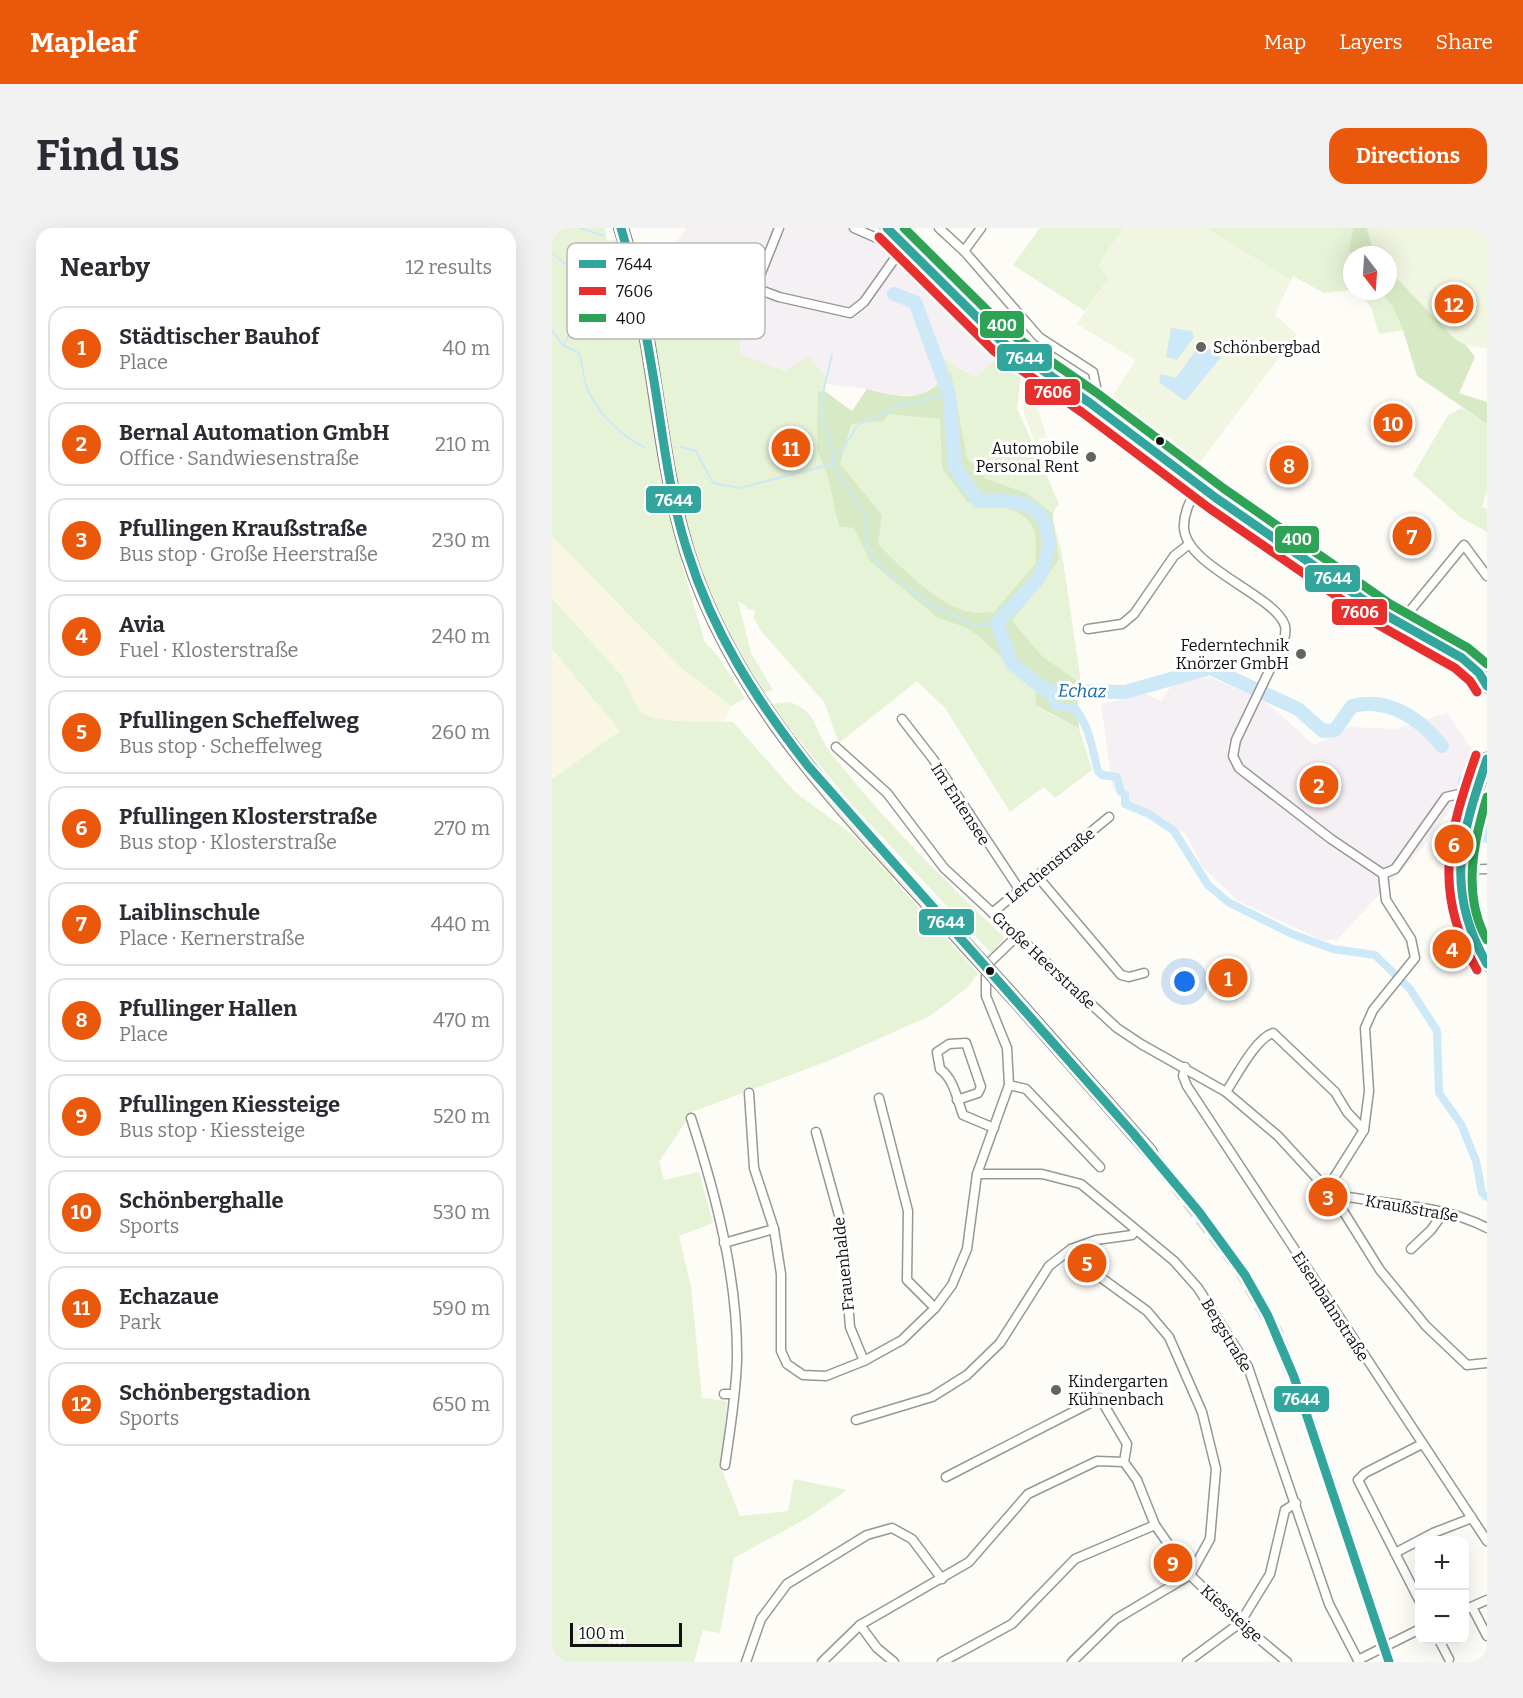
<!DOCTYPE html>
<html lang="en">
<head>
<meta charset="utf-8">
<style>
  :root { --surface:#fff; --page:#f2f2f3; --text:#2b2b33; --muted:#7c7c81; --line:#e1e1e2; --accent:#ea580c }
  body { margin:0; font-family:Bitter,serif; background:var(--page); color:var(--text) }
  .controls { position:absolute; right:18px; bottom:18px; display:grid; overflow:hidden; border-radius:12px; box-shadow:0 6px 24px #0002 }
  .controls button { width:54px; height:54px; display:grid; place-items:center; padding:0; border:0; border-bottom:2px solid var(--line); background:var(--surface); color:var(--text); font:30px sans-serif }
  .compass { position:absolute; left:791px; top:18px; width:54px; height:54px; border-radius:50%; background:var(--surface); box-shadow:0 6px 24px #0002; rotate:163deg }
  .scale { position:absolute; left:18px; bottom:15px; width:112px; box-sizing:border-box; padding-left:6px; border:3px solid #111; border-top:0; font-size:16px; line-height:21px; white-space:nowrap; color:#111; -webkit-text-stroke:4px #fff; paint-order:stroke }
  .you { position:absolute; left:633px; top:754px; width:21px; height:21px; margin:-15px; border:4px solid #fff; border-radius:50%; background:#1a73e8; box-shadow:0 0 0 9px #1a73e833 }
  .badge { display:grid; place-items:center; width:39px; height:39px; border-radius:50%; background:var(--accent); color:#fff; font-size:20px; font-weight:700 }
  .pin { position:absolute; translate:-50% -50%; border:3px solid #fff; box-shadow:0 2px 6px #0006 }
  .list { margin:0; padding:0; list-style:none }
  h2 { display:flex; justify-content:space-between; align-items:center; height:78px; margin:0; padding:0 24px; font-size:26px }
  h2 small { font-size:20px; font-weight:400; color:var(--muted) }
  .list li { display:grid; grid-template-columns:39px 1fr auto; gap:18px; align-items:center; box-sizing:border-box; height:84px; margin:0 12px 12px; padding:0 12px; border:2px solid var(--line); border-radius:18px }
  .list b { display:block; font-size:22px; white-space:nowrap }
  .list p { margin:0; font-size:20px; white-space:nowrap; color:var(--muted) }
  .list em { font-size:20px; font-style:normal; color:var(--muted) }
  .map { position:relative; flex:none; width:935px; height:1434px; overflow:hidden; border-radius:18px }
  header { display:flex; align-items:center; gap:36px; box-sizing:border-box; height:84px; padding:0 30px; background:var(--accent); color:#fff }
  header strong { font-size:28px }
  nav { display:flex; gap:33px; margin-inline-start:auto; font-size:21px }
  .intro { display:flex; align-items:center; justify-content:space-between; box-sizing:border-box; height:144px; padding:0 36px }
  h1 { margin:0; font-size:42px }
  .button { padding:15px 27px; border-radius:18px; background:var(--accent); color:#fff; font-size:21px; font-weight:700 }
  main { display:flex; gap:36px; padding:0 36px }
  aside { flex:1; background:var(--surface); border-radius:18px; box-shadow:0 6px 24px #0002 }
  .map>svg:first-child { display:block }
  .industrial { fill:#f5f0f3 }
  .farmland { fill:#f9f7e4 }
  .green { fill:#e7f3d7 }
  .forest { fill:#d8eac5; fill-rule:evenodd }
  .pitch { fill:#f0f6e1 }
  .water { fill:#cde8f7 }
  .lines { fill:none; stroke-linecap:round; stroke-linejoin:round }
  .stream { stroke:#cde8f7; stroke-width:2 }
  .canal { stroke:#cde8f7; stroke-width:8 }
  .river { stroke:#cde8f7; stroke-width:14 }
  .primary-tunnel { stroke:#dad9d4; stroke-width:14; stroke-dasharray:14 7; stroke-linecap:butt }
  .minor-casing { stroke:#979795; stroke-width:11 }
  .secondary-casing { stroke:#8e8d8b; stroke-width:15 }
  .primary-casing { stroke:#858482; stroke-width:16 }
  .minor { stroke:#fffffe; stroke-width:8 }
  .secondary { stroke:#f6f4eb; stroke-width:12 }
  .primary { stroke:#ede9dc; stroke-width:14 }
  .primary-bridge-casing { stroke:#858482; stroke-width:16; stroke-linecap:butt }
  .primary-bridge { stroke:#ede9dc; stroke-width:14 }
  .bus-1-casing { stroke:#fff; stroke-width:14 }
  .bus-2-casing { stroke:#fff; stroke-width:14 }
  .bus-3-casing { stroke:#fff; stroke-width:14 }
  .bus-1 { stroke:#32a69d; stroke-width:9 }
  .bus-2 { stroke:#e72f2d; stroke-width:9 }
  .bus-3 { stroke:#2ea355; stroke-width:9 }
  .poi-dot { fill:#646362; stroke:#fff; stroke-width:2 }
  .bus-dot { fill:#111; stroke:#fff; stroke-width:2 }
  .labels { text-anchor:middle; stroke-width:6; stroke-linejoin:round; paint-order:stroke }
  .poi-label { font-size:16px; fill:#111; stroke:#fff; text-anchor:start }
  .street-label { font-size:16px; fill:#111; stroke:#fff }
  .water-label { font-size:18px; font-style:italic; fill:#1768a6; stroke:#fff }
  .key { fill:#fff; stroke:#b8b8b8; stroke-width:1.5 }
  .key-label { font-size:16px; fill:#111 }
  .line-badge { stroke:#fff; stroke-width:2 }
  .badge-label { font-size:16px; text-anchor:middle; font-weight:bold; fill:#fff }
</style>
</head>
<body>
<header>
<strong>Mapleaf</strong>
<nav><a>Map</a><a>Layers</a><a>Share</a></nav>
</header>
<div class="intro"><h1>Find us</h1><a class="button">Directions</a></div>
<main>
<aside>
<h2>Nearby<small>12 results</small></h2>
<ul class="list">
<li><span class="badge">1</span><div><b>Städtischer Bauhof</b><p>Place</p></div><em>40 m</em></li>
<li><span class="badge">2</span><div><b>Bernal Automation GmbH</b><p>Office · Sandwiesenstraße</p></div><em>210 m</em></li>
<li><span class="badge">3</span><div><b>Pfullingen Kraußstraße</b><p>Bus stop · Große Heerstraße</p></div><em>230 m</em></li>
<li><span class="badge">4</span><div><b>Avia</b><p>Fuel · Klosterstraße</p></div><em>240 m</em></li>
<li><span class="badge">5</span><div><b>Pfullingen Scheffelweg</b><p>Bus stop · Scheffelweg</p></div><em>260 m</em></li>
<li><span class="badge">6</span><div><b>Pfullingen Klosterstraße</b><p>Bus stop · Klosterstraße</p></div><em>270 m</em></li>
<li><span class="badge">7</span><div><b>Laiblinschule</b><p>Place · Kernerstraße</p></div><em>440 m</em></li>
<li><span class="badge">8</span><div><b>Pfullinger Hallen</b><p>Place</p></div><em>470 m</em></li>
<li><span class="badge">9</span><div><b>Pfullingen Kiessteige</b><p>Bus stop · Kiessteige</p></div><em>520 m</em></li>
<li><span class="badge">10</span><div><b>Schönberghalle</b><p>Sports</p></div><em>530 m</em></li>
<li><span class="badge">11</span><div><b>Echazaue</b><p>Park</p></div><em>590 m</em></li>
<li><span class="badge">12</span><div><b>Schönbergstadion</b><p>Sports</p></div><em>650 m</em></li>
</ul>
</aside>
<div class="map">
<svg width="935" height="1434" viewBox="0 0 935 1434">
  <rect width="100%" height="100%" fill="#fdfcf7"/>
  <g class="industrial">
    <polygon points="135,0 301,0 353,22 431,103 447,122 448,128 423,149 405,137 383,161 369,167 344,168 315,161 267,155 167,119 108,36"/>
    <polygon points="657,449 712,472 762,517 797,499 844,501 895,485 928,533 928,541 870,620 785,712 769,712 686,673 650,638 634,606 573,572 561,562 549,476 594,466 609,473 622,454"/>
  </g>
  <g class="farmland">
    <polygon points="0,308 128,439 179,478 173,492 162,496 124,493 101,490 88,484 70,448 0,370"/>
    <polygon points="0,421 68,503 0,551"/>
  </g>
  <g class="green">
    <polygon points="0,0 53,0 55,13 74,11 86,20 102,22 121,19 145,40 188,67 188,126 233,143 256,128 274,150 273,164 292,190 389,165 374,125 379,123 423,149 448,128 469,146 465,180 507,276 502,283 501,292 510,326 530,461 493,441 483,459 484,479 527,500 540,542 503,570 492,559 458,584 393,480 365,453 287,515 272,474 209,403 201,388 204,383 194,381 195,379 186,373 199,425 221,462 209,466 176,415 151,349 129,334 153,414 165,427 193,470 179,478 128,439 0,308"/>
    <polygon points="488,0 571,0 547,37 557,50 533,83 461,37"/>
    <path d="M653,0H801C797,21 800,40 800,62L772,65L741,48L739,52Z"/>
    <polygon points="805,63 827,63 840,77 851,102 827,106 819,79"/>
    <polygon points="910,180 935,196 935,263 930,278 935,281 935,304 908,289 861,247 896,187"/>
    <polygon points="0,370 70,448 88,484 101,490 124,493 181,494 244,565 301,607 426,745 415,760 378,788 281,831 140,884 107,934 112,952 147,944 161,995 127,1008 139,1059 150,1170 175,1173 170,1242 188,1288 236,1283 242,1251 295,1262 257,1289 182,1330 168,1405 151,1402 142,1434 0,1434 0,551 68,503 0,421"/>
    <path d="M238,474C267,485 262,503 279,525C331,592 391,651 452,709L440,726L300,577L218,476Z"/>
    <polygon points="935,565 935,614 927,611 925,591"/>
  </g>
  <g class="forest">
    <polygon points="801,0 815,0 823,27 800,28 797,22"/>
    <polygon points="836,41 903,111 914,117 923,129 907,165 935,174 935,196 865,148 851,102 840,77 827,63 836,63"/>
    <path d="M399,144L415,230L434,251L474,265L500,285L507,332L460,393L491,429L524,452L527,500L484,478L483,459L425,407L413,399L386,390L318,333L302,300L287,298L276,249L265,221L266,163L274,164L300,183L315,161C354,171 370,175 399,144ZM336,186L388,191L390,240L415,274C436,277 473,277 482,302C485,310 483,325 484,335L442,384C434,384 426,386 418,384C388,379 347,338 326,316L330,287L288,236L299,196L331,193Z"/>
  </g>
  <g class="pitch">
    <polygon points="571,0 653,0 739,52 723,87 745,106 645,238 556,175 584,132 525,96 557,50 547,38"/>
    <polygon points="815,0 935,0 935,121 914,117 903,111 836,41 836,27 823,27"/>
    <polygon points="483,174 495,209 482,213 470,178"/>
  </g>
  <g class="water">
    <polygon points="619,100 640,103 642,109 625,132 614,129"/>
    <polygon points="649,115 669,129 633,173 607,154 609,146 624,150"/>
  </g>
  <g class="lines">
    <g class="stream">
      <polyline points="28,0 52,8"/>
      <polyline points="93,21 122,22"/>
      <polyline points="0,25 27,47 36,68 27,92 11,117"/>
      <polyline points="153,49 180,60"/>
      <path d="M0,102L11,117L27,125C31,137 31,151 36,162C46,185 69,208 92,219"/>
      <polyline points="397,166 348,177 306,197 281,236 314,289 314,317 328,338 375,375 422,397 445,395"/>
      <polyline points="116,219 123,219"/>
      <polyline points="129,219 144,223 161,255 187,260 281,236 279,211 271,192 269,174 280,126"/>
    </g>
    <path class="canal" d="M495,463L503,478L523,480C538,500 540,520 546,543L550,547L565,549L569,564L573,567V576L597,586L622,603L656,657L676,674L740,706L781,721L823,727L858,761L885,803L887,865L909,896L924,933L930,965L935,969"/>
    <g class="river">
      <path d="M342,66L363,74L397,166L403,239L426,273C443,273 465,271 480,280C502,292 498,329 488,347C481,360 456,382 445,395L460,436L495,463L573,464L658,440L746,481L771,503L783,502L800,478C836,469 868,490 890,518"/>
      <polyline points="913,553 929,582 935,608"/>
    </g>
    <polyline class="primary-tunnel" points="598,924 689,1042 724,1104 750,1172 837,1434"/>
    <g class="minor-casing">
      <g id="minor">
        <polyline points="227,0 203,60 227,69 298,85 312,74 353,16"/>
        <polyline points="302,0 350,21"/>
        <polyline points="387,0 412,23 487,109 541,144 545,164 538,175"/>
        <polyline points="412,23 429,0"/>
        <path d="M647,256C640,270 631,284 632,300C634,339 725,368 733,398C734,402 733,408 732,412L684,512L681,528L687,540L779,611L831,646L843,641L894,569L907,566L920,574"/>
        <polyline points="848,395 912,317 935,348"/>
        <polyline points="536,401 570,396 582,386 622,328 636,317"/>
        <polyline points="350,491 381,531 467,661"/>
        <polyline points="284,519 335,565 392,640 565,800 589,816 674,864 726,908 783,970 828,1042 874,1098 915,1137 935,1135"/>
        <polyline points="907,642 935,641"/>
        <polyline points="486,649 569,747 577,749 592,745"/>
        <polyline points="440,685 557,589"/>
        <polyline points="633,839 631,848 635,858 935,1313"/>
        <polyline points="457,857 474,861 548,939"/>
        <path d="M674,864C684,849 704,810 721,805L783,864L795,884L812,902"/>
        <polyline points="197,865 202,940 222,1001 229,1046 229,1123 235,1136 251,1147 274,1148 312,1133 350,1112 383,1080 400,1057 415,1021 425,946 457,857 455,820 434,768 434,748 438,734 464,709"/>
        <polyline points="327,870 356,983 355,1052 383,1080"/>
        <path d="M405,872L426,865L429,859L414,815L397,816L385,824L388,841C402,851 405,871 411,887L442,900"/>
        <path d="M139,890C164,967 186,1051 185,1132C184,1167 178,1202 173,1237"/>
        <polyline points="264,904 290,998 298,1099 312,1133"/>
        <polyline points="425,946 490,946 529,956 622,1033 646,1060 696,1139 777,1376 807,1434"/>
        <polyline points="775,961 812,902 817,863 813,800 821,782 863,730 859,711 834,672 831,646"/>
        <path d="M783,970L796,969C843,977 893,978 935,1000"/>
        <polyline points="172,1015 222,1001"/>
        <polyline points="519,1021 533,1038 595,1083 617,1109 650,1184 664,1241 658,1311 638,1347 564,1391 520,1434"/>
        <polyline points="859,1021 879,1002 892,984"/>
        <polyline points="172,1166 182,1166"/>
        <polyline points="304,1192 380,1169 415,1147 448,1115 497,1038 519,1021 544,1012 580,1007 583,1003"/>
        <polyline points="394,1249 548,1170 575,1216 572,1234 585,1252 603,1297 638,1347 688,1395 735,1434"/>
        <polyline points="843,1325 881,1305 920,1290"/>
        <polyline points="868,1374 806,1252 813,1245 870,1216"/>
        <polyline points="920,1379 935,1408"/>
        <polyline points="912,1382 935,1372"/>
        <polyline points="308,1397 325,1420 342,1434"/>
        <polyline points="887,1412 897,1431"/>
        <polyline points="806,1432 868,1401"/>
        <polyline points="194,1434 209,1391 235,1356 315,1307 340,1300 360,1311 390,1351"/>
        <polyline points="270,1434 308,1397 417,1334 476,1266 545,1233 572,1234"/>
        <polyline points="390,1434 460,1396 523,1331 603,1297"/>
        <polyline points="635,1434 688,1395 718,1346 733,1282 744,1275"/>
      </g>
    </g>
    <g class="secondary-casing">
      <g id="secondary">
        <polyline points="335,0 450,114 538,175 664,270 832,386 910,430 927,445 935,458"/>
        <path d="M935,531C911,601 888,669 935,736"/>
      </g>
    </g>
    <g class="primary-casing">
      <g id="primary">
        <path d="M69,0C101,98 103,202 129,302C172,468 299,589 410,713"/>
        <polyline points="461,769 598,924"/>
      </g>
    </g>
    <use href="#minor" class="minor"/>
    <use href="#secondary" class="secondary"/>
    <use href="#primary" class="primary"/>
    <g class="primary-bridge-casing">
      <polyline id="primary-bridge" points="410,713 461,769"/>
    </g>
    <use href="#primary-bridge" class="primary-bridge"/>
    <g class="bus-1-casing">
      <g id="bus-1">
        <path d="M69,0C83,48 93,97 101,147C111,206 117,268 136,325C161,405 205,473 256,538L580,904L647,984L693,1047L716,1088L742,1149L837,1434"/>
        <polyline points="335,0 450,114 538,175 664,270 832,386 910,430 927,445 935,458"/>
        <path d="M935,531C909,608 892,661 935,736"/>
      </g>
    </g>
    <g class="bus-2-casing">
      <g id="bus-2">
        <polyline points="327,9 442,123 531,185 657,280 825,396 903,440 918,453 925,464"/>
        <path d="M924,527C896,608 880,664 925,742"/>
      </g>
    </g>
    <g class="bus-3-casing">
      <g id="bus-3">
        <polyline points="352,0 458,105 545,165 671,260 838,376 916,420 935,436"/>
        <path d="M935,569C921,615 910,668 935,712"/>
      </g>
    </g>
    <use href="#bus-1" class="bus-1"/>
    <use href="#bus-2" class="bus-2"/>
    <use href="#bus-3" class="bus-3"/>
  </g>
  <g class="poi-dot">
    <circle cx="649" cy="119" r="6"/>
    <circle cx="539" cy="229" r="6"/>
    <circle cx="749" cy="426" r="6"/>
    <circle cx="504" cy="1162" r="6"/>
  </g>
  <g class="bus-dot">
    <circle cx="608" cy="213" r="5"/>
    <circle cx="438" cy="743" r="5"/>
  </g>
  <g class="labels">
    <g class="poi-label">
      <text x="661" y="125">Schönbergbad</text>
      <text x="527" y="226" text-anchor="end">Automobile<tspan x="527" dy="18">Personal Rent</tspan></text>
      <text x="737" y="423" text-anchor="end">Federntechnik<tspan x="737" dy="18">Knörzer GmbH</tspan></text>
      <text x="516" y="1159">Kindergarten<tspan x="516" dy="18">Kühnenbach</tspan></text>
    </g>
    <g class="street-label">
      <text transform="translate(409 576) rotate(57)" y="6">Im Entensee</text>
      <text transform="translate(498 637) rotate(-39)" y="6">Lerchenstraße</text>
      <text transform="translate(492 732) rotate(43)" y="6">Große Heerstraße</text>
      <text transform="translate(860 980) rotate(10)" y="6">Kraußstraße</text>
      <text transform="translate(291 1036) rotate(-96)" y="6">Frauenhalde</text>
      <text transform="translate(779 1078) rotate(57)" y="6">Eisenbahnstraße</text>
      <text transform="translate(675 1107) rotate(59)" y="6">Bergstraße</text>
      <text transform="translate(680 1385) rotate(42)" y="6">Kiessteige</text>
    </g>
    <g class="water-label">
      <text transform="translate(530 463) rotate(1)" y="6">Echaz</text>
    </g>
  </g>
  <rect x="15" y="15" width="198" height="96" rx="9" class="key"/>
  <rect x="27" y="32" width="27" height="8" fill="#32a69d"/>
  <rect x="27" y="59" width="27" height="8" fill="#e72f2d"/>
  <rect x="27" y="86" width="27" height="8" fill="#2ea355"/>
  <g class="key-label">
    <text x="64" y="42">7644</text>
    <text x="64" y="69">7606</text>
    <text x="64" y="96">400</text>
  </g>
  <g class="line-badge">
    <rect x="427" y="82" width="46" height="29" rx="6" fill="#2ea355"/>
    <rect x="444" y="115" width="57" height="29" rx="6" fill="#32a69d"/>
    <rect x="472" y="150" width="57" height="28" rx="6" fill="#e72f2d"/>
    <rect x="93" y="257" width="57" height="29" rx="6" fill="#32a69d"/>
    <rect x="722" y="297" width="46" height="29" rx="6" fill="#2ea355"/>
    <rect x="752" y="336" width="57" height="29" rx="6" fill="#32a69d"/>
    <rect x="779" y="370" width="57" height="28" rx="6" fill="#e72f2d"/>
    <rect x="366" y="680" width="57" height="28" rx="6" fill="#32a69d"/>
    <rect x="721" y="1157" width="57" height="28" rx="6" fill="#32a69d"/>
  </g>
  <g class="badge-label">
    <text x="450" y="103">400</text>
    <text x="473" y="136">7644</text>
    <text x="501" y="170">7606</text>
    <text x="122" y="278">7644</text>
    <text x="745" y="317">400</text>
    <text x="781" y="356">7644</text>
    <text x="808" y="390">7606</text>
    <text x="394" y="700">7644</text>
    <text x="749" y="1177">7644</text>
  </g>
</svg>
<div class="controls">
<button>+</button>
<button>−</button>
</div>
<svg class="compass" viewBox="-18 -18 36 36"><path d="M0-13l5 13h-10z" fill="#e53935"/><path d="M0 13l5-13h-10z" fill="#7c7c81"/></svg>
<div class="scale">100 m</div>
<div class="you"></div>
<div class="pin badge" style="left:676px;top:750px">1</div>
<div class="pin badge" style="left:767px;top:557px">2</div>
<div class="pin badge" style="left:776px;top:969px">3</div>
<div class="pin badge" style="left:900px;top:721px">4</div>
<div class="pin badge" style="left:535px;top:1035px">5</div>
<div class="pin badge" style="left:902px;top:616px">6</div>
<div class="pin badge" style="left:860px;top:308px">7</div>
<div class="pin badge" style="left:737px;top:237px">8</div>
<div class="pin badge" style="left:621px;top:1335px">9</div>
<div class="pin badge" style="left:841px;top:195px">10</div>
<div class="pin badge" style="left:239px;top:220px">11</div>
<div class="pin badge" style="left:902px;top:76px">12</div>
</div>
</main>
</body>
</html>
